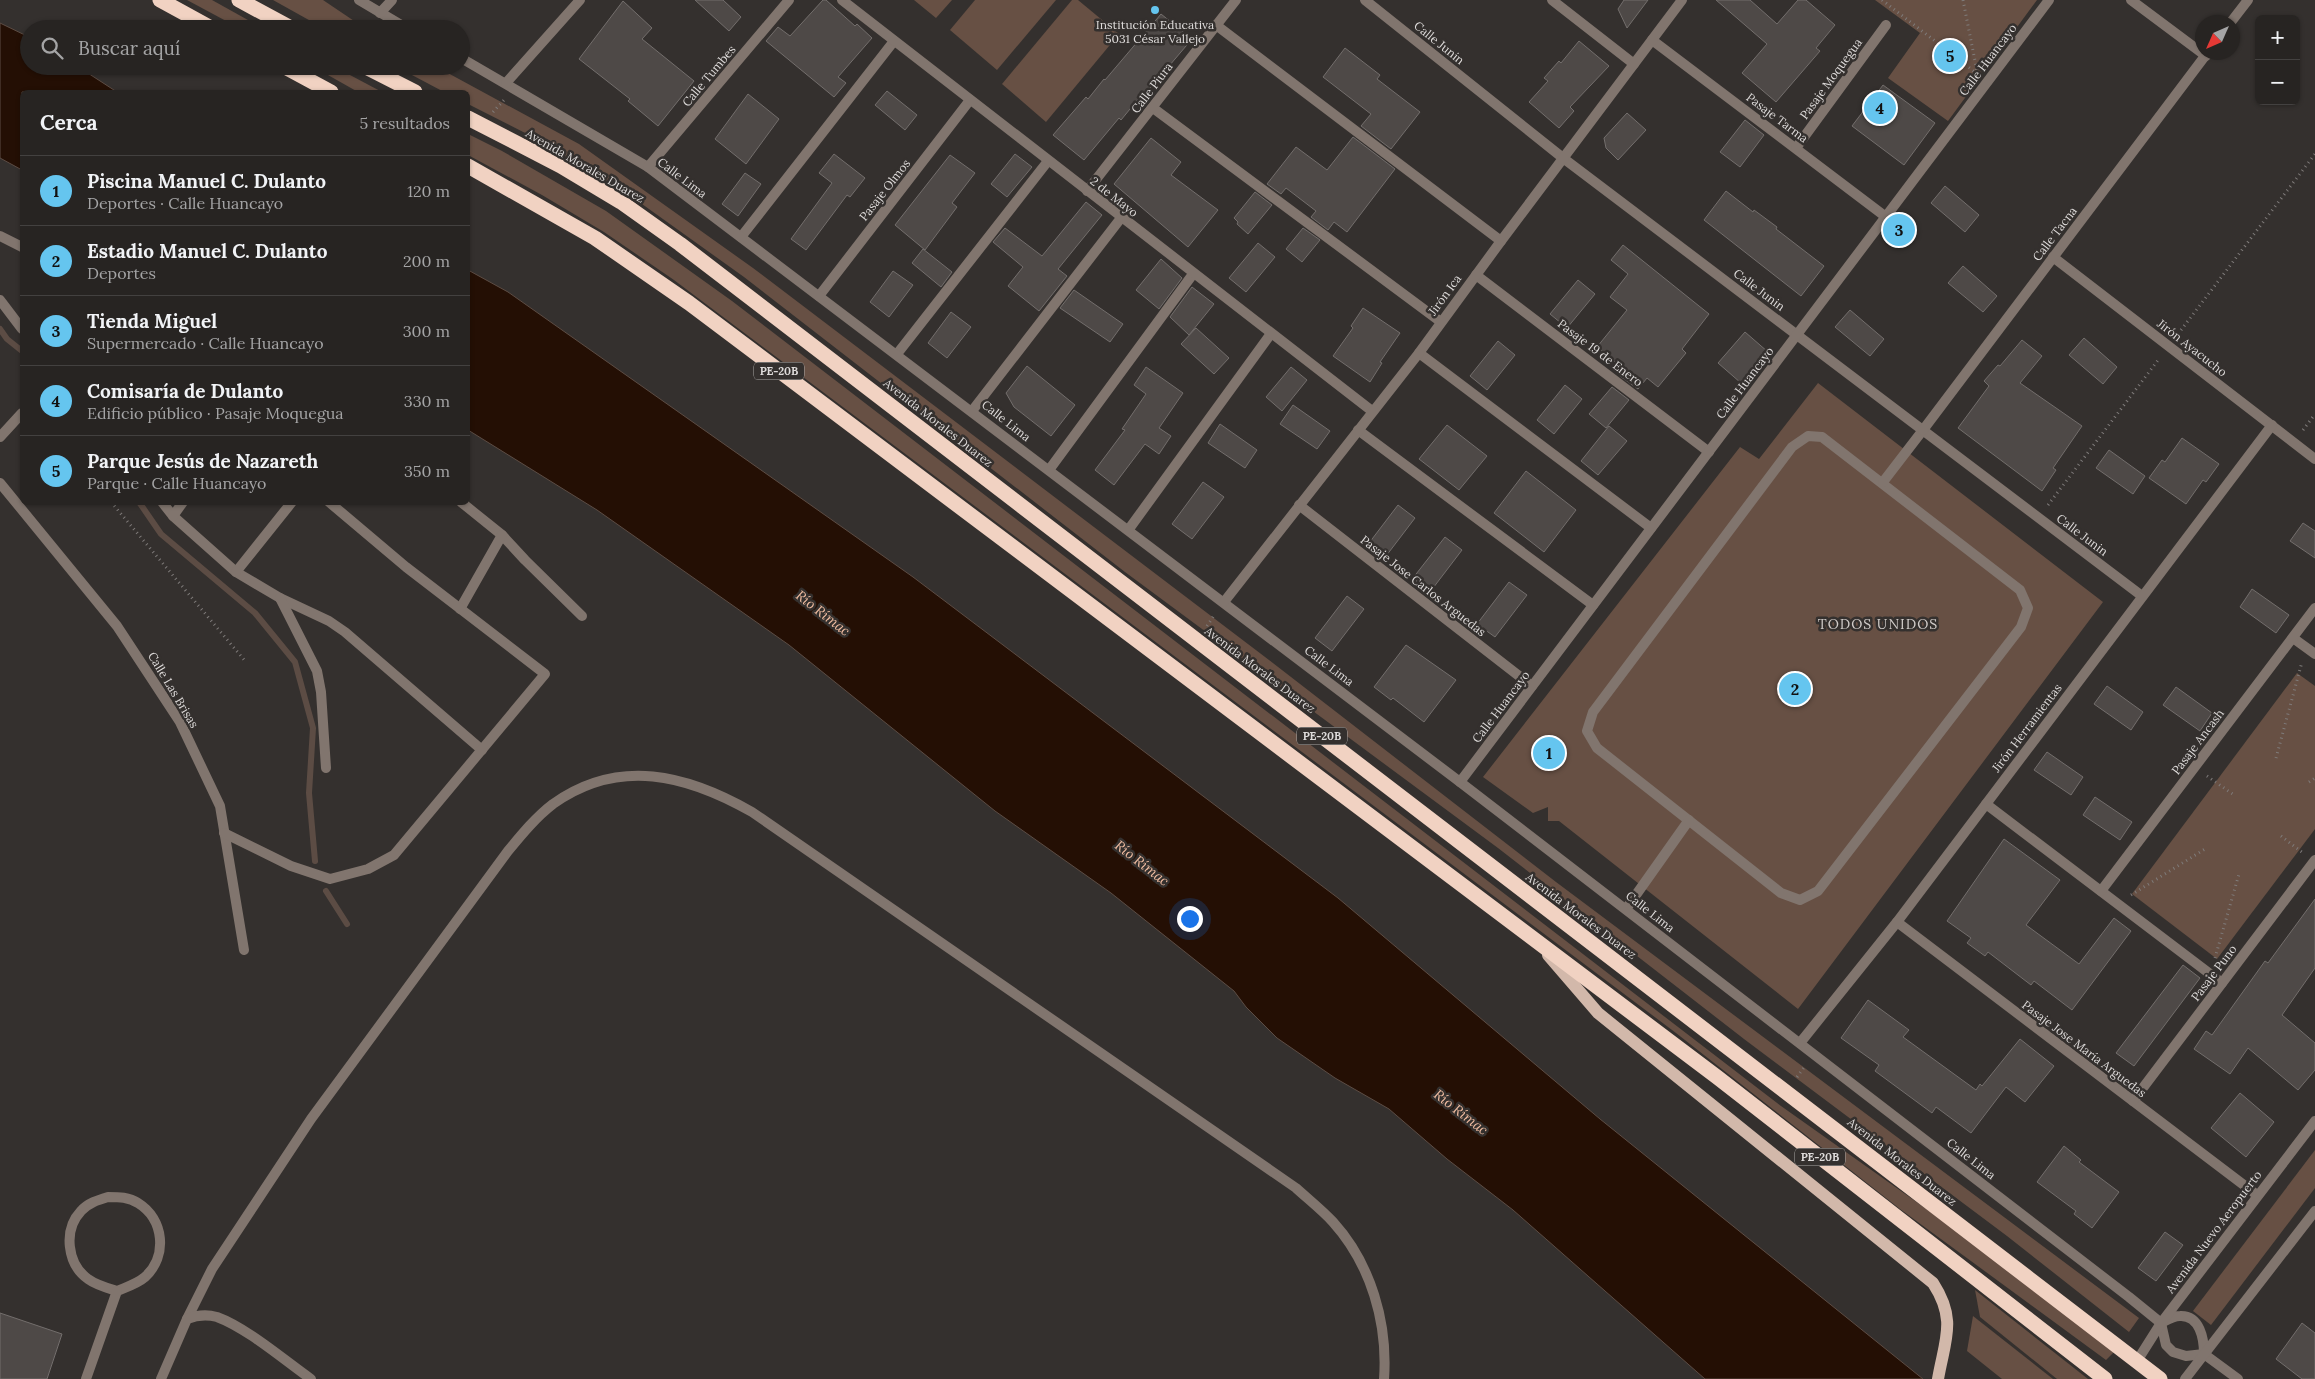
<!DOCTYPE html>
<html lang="es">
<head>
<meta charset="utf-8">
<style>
  :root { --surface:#272422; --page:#33302f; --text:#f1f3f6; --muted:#a4a4a5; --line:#434140; --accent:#65c5ef }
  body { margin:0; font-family:Lora,serif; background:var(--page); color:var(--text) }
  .controls { position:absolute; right:15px; top:15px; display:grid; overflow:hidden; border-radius:8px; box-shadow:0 1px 4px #0004 }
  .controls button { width:45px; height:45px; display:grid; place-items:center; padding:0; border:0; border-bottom:1px solid var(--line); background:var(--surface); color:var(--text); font:25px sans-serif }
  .compass { position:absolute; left:2195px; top:15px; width:45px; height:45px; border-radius:50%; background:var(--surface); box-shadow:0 1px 4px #0004; rotate:225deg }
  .you { position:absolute; left:1189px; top:918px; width:18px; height:18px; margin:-12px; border:4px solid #fff; border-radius:50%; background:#1a73e8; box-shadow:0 0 0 8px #1a73e833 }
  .badge { display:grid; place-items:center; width:32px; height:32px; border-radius:50%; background:var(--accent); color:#111; font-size:16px; font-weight:700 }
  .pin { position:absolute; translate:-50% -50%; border:2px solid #fff; box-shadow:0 1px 5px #0006 }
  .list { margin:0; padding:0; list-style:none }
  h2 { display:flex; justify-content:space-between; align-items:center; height:65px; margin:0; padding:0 20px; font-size:21px }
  h2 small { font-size:16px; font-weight:400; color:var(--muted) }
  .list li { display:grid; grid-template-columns:32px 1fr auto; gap:15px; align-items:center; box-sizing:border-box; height:70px; padding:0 20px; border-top:1px solid var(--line) }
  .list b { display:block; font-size:19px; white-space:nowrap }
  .list p { margin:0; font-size:16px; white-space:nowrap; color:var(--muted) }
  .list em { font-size:16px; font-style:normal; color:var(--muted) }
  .icon { flex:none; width:28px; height:28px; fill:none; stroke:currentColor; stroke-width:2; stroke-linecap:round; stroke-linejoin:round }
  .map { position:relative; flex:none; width:2315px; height:1379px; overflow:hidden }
  .search { position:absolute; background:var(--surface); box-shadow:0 1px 4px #0004; left:20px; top:20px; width:450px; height:55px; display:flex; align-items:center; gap:12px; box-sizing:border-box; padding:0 18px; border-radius:28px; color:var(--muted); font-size:19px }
  .panel { position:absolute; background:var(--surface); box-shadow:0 1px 4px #0004; left:20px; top:90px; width:450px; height:415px; border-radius:8px }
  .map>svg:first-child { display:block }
  .green { fill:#675044 }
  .water { fill:#240f04; stroke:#5c4c44 }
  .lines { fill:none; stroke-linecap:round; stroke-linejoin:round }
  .stream { stroke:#5c4c44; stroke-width:6 }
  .building { fill:#4e4947; stroke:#736e6c }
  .path { stroke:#7f7b7a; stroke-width:3; stroke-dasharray:1 4; stroke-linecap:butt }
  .lane { stroke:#81756e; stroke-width:10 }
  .street { stroke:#81756e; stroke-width:10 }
  .primary { stroke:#d2b8aa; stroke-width:12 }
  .highway { stroke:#f1d2c2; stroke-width:15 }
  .poi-dot { fill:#65c5ef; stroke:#34302e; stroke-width:2 }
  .labels { text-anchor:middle; stroke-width:5; stroke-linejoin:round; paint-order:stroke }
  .shield { fill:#34302e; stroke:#aba8a6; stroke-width:1 }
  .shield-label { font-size:11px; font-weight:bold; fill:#dedbda }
  .poi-label { font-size:12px; fill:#dedbda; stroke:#34302e }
  .street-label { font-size:12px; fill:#dedbda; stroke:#34302e }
  .water-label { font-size:14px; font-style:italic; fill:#f1bda1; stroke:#34302e }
  .neighbourhood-label { font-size:14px; letter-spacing:1px; fill:#d1ccc9; stroke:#34302e }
</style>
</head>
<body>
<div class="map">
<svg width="2315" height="1379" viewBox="0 0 2315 1379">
  <rect width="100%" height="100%" fill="#34302e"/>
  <g class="green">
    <polygon points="187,0 212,0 264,29 241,29"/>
    <polygon points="273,0 323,0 366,29 325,29"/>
    <polygon points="914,0 952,0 936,18"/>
    <polygon points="975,0 1056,0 997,70 950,30"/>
    <polygon points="1072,0 1078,0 1119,34 1046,122 1002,84"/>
    <polygon points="1875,0 2037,0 1948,121 1888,78 1920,33"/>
    <polygon points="312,66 333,66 382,92 358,92"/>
    <polygon points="395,66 435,66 579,144 753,268 1269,660 1556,882 2139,1318 2129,1332 2007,1236 1744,1039 1498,848 1125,572 744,277 628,194 533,137 468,104 468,92 444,92"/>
    <polygon points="468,134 502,151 606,211 732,301 1781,1106 1980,1247 2116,1350 2106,1360 1900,1209 1676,1033 674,280 604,232 542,195 468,155"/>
    <polygon points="1818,383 2103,602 1798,1009 1559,821 1548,821 1548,807 1533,813 1483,777 1740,447 1759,459"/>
    <polygon points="2297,673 2315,686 2315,829 2217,959 2132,894"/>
    <polygon points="2315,1150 2315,1188 2211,1325 2193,1311"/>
    <polygon points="1975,1290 2088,1379 2057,1379 1980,1317"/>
    <polygon points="1973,1316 2053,1379 2002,1379 1967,1351"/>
  </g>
  <g class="water">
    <polygon points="0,23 29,37 29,66 77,66 117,92 22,92 22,170 0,158"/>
    <polygon points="468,270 508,292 913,577 1338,898 1600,1119 1923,1379 1705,1379 1513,1210 1447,1159 1389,1109 1335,1078 1277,1038 1246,1007 1234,991 1111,893 995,811 789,645 597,510 468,430"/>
  </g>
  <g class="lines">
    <g class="stream">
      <polyline points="0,329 7,339 22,351"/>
      <polyline points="139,502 161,534 255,613 295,662 313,728 309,793 315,861"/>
      <polyline points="326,891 347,924"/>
    </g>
  </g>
  <g class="building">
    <polygon points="695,0 723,0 741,17 729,31"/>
    <polygon points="823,0 826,0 855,26 857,24 872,38 838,77 846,83 834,97 766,41 778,27 790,36"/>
    <polygon points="1624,0 1648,0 1627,28 1618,9"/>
    <polygon points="1716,0 1750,0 1777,24 1798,0 1806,0 1835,25 1816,48 1820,51 1776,102 1742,73 1767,44"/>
    <polygon points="623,1 652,28 642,39 694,81 658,126 628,101 630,99 579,59"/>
    <polygon points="1161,14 1192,39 1141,99 1139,98 1121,120 1119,118 1084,160 1053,135 1086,97 1088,99 1104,79 1105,80"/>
    <polygon points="1579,41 1609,66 1570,107 1574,111 1559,128 1529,102 1548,81 1544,78 1559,61 1561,63"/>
    <polygon points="1345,48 1380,75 1377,79 1420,112 1391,149 1361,126 1371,114 1323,77"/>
    <polygon points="1883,85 1935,123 1904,165 1852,126"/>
    <polygon points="887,91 917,115 905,130 875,105"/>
    <polygon points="748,94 779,119 746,164 715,139"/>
    <polygon points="1627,113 1646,130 1618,160 1606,148 1604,138"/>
    <polygon points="1745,120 1764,135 1740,167 1720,152"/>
    <polygon points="1353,137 1395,169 1347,232 1334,222 1328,230 1311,217 1316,211 1286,188 1281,194 1267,184 1296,147 1327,170"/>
    <polygon points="1151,138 1181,162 1171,175 1218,210 1188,247 1114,184"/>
    <polygon points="834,154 865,178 850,197 847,195 806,250 791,239 832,183 819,173"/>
    <polygon points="1015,154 1032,167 1007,197 991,184"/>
    <polygon points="950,155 975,173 952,203 957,207 925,250 895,225"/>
    <polygon points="745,173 761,184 738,216 722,204"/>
    <polygon points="1945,186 1979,215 1965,232 1931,203"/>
    <polygon points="1726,191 1753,212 1754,210 1777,227 1776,229 1824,266 1801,296 1704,220"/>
    <polygon points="1255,192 1272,205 1248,234 1237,224 1238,222 1234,218"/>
    <polygon points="1086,202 1102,215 1058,269 1067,276 1039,311 1008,286 1023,267 993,242 1005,228 1042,256"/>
    <polygon points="1303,228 1320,240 1302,262 1286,249"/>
    <polygon points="1258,243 1275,257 1246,292 1229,278"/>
    <polygon points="1623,245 1709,314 1682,349 1686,353 1658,387 1647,378 1638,389 1620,376 1625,370 1597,347 1627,310 1610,297 1628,274 1611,260"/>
    <polygon points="923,249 952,272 941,287 912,263"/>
    <polygon points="1161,259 1182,278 1159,309 1136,290"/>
    <polygon points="1963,266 1997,296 1983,312 1948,283"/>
    <polygon points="893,271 913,285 889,317 870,302"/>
    <polygon points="1578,280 1595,294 1567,328 1550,314"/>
    <polygon points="1192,287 1214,304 1189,335 1170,317"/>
    <polygon points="1074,290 1123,324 1110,342 1060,308"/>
    <polygon points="1363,308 1400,333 1380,362 1382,363 1370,382 1333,356 1353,328 1351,326"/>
    <polygon points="1850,310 1884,339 1870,356 1835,327"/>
    <polygon points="951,312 971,327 947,358 928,343"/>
    <polygon points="1196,328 1229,358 1214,374 1181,344"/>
    <polygon points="1745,332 1768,352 1741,383 1718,363"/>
    <polygon points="2084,338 2117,367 2103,384 2069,355"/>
    <polygon points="2022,340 2042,356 2020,383 2082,426 2053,468 2056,470 2042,491 1958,428 1989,386 1984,381 1998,365 2000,366"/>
    <polygon points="1498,341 1515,355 1487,390 1470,376"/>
    <polygon points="1027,366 1075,405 1051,436 1014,407 1006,393"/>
    <polygon points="1146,367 1183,393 1159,428 1171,436 1159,454 1145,444 1114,485 1095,470 1125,430 1122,429 1146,394 1134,385"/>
    <polygon points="1291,367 1307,380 1282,411 1266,397"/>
    <polygon points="1565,385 1582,399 1554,434 1537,420"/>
    <polygon points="1612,387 1629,400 1606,428 1589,414"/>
    <polygon points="1293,405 1330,431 1317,449 1280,424"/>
    <polygon points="1220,424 1257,450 1245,468 1208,443"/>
    <polygon points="1447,425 1487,456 1459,490 1419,459"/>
    <polygon points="1609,426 1627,441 1598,475 1581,461"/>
    <polygon points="2182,438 2219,464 2206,482 2203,480 2186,504 2149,478 2162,460 2165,462"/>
    <polygon points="2109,450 2145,476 2133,494 2096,468"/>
    <polygon points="1526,471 1576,510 1544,552 1494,513"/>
    <polygon points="1203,482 1224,497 1192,539 1172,524"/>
    <polygon points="1398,505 1415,518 1383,560 1366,547"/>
    <polygon points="2303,523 2315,531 2315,558 2290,541"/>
    <polygon points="1445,537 1462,550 1430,592 1413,578"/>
    <polygon points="1509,582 1527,595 1495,637 1477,624"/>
    <polygon points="2252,589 2289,615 2276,633 2240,607"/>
    <polygon points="1347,596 1364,609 1332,651 1315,638"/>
    <polygon points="1406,645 1456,680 1424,722 1393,698 1391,700 1374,687"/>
    <polygon points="2107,686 2143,712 2131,730 2094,704"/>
    <polygon points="2176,687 2212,713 2200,731 2163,705"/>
    <polygon points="2047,752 2083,777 2071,795 2034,770"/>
    <polygon points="2095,797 2132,822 2120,840 2083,815"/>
    <polygon points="2004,839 2060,880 2026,925 2079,964 2114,918 2131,931 2072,1010 2034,981 2031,985 1988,952 1985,956 1967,943 1971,938 1947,921"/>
    <polygon points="2315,899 2315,968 2282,1015 2315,1043 2315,1070 2298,1090 2248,1048 2230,1074 2194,1049 2206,1031 2212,1035 2265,961 2268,963"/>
    <polygon points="2183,965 2200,978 2134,1066 2116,1053"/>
    <polygon points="1868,1000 1909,1030 1903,1037 1976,1090 1980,1084 1982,1086 2020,1039 2054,1066 2025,1102 2006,1087 1971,1133 1936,1107 1932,1113 1875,1071 1879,1065 1841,1038"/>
    <polygon points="2240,1093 2274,1122 2246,1157 2211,1128"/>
    <polygon points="2064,1146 2081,1160 2079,1162 2119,1192 2092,1228 2074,1214 2076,1211 2037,1182"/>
    <polygon points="2165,1232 2183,1245 2156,1281 2138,1268"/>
    <polygon points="0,1313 62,1334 47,1379 0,1379"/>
    <polygon points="2302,1323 2315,1333 2315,1379 2302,1379 2276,1359"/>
  </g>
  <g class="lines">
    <g class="path">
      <polyline points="1882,0 1975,72"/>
      <polyline points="1963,0 1977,71"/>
      <polyline points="493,112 504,100"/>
      <polyline points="2178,334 2315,154"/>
      <polyline points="2303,430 2315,414"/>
      <polyline points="111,502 246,662"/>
      <polyline points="2048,505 2159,359"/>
      <polyline points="1207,626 1215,614"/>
      <polyline points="2276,758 2302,662"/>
      <polyline points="2207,776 2234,795"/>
      <polyline points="2309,782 2315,778"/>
      <polyline points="2281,836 2303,853"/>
      <polyline points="2131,895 2205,849"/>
      <polyline points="2215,958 2239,874"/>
      <polyline points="1797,1077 1805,1066"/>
    </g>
    <g class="lane">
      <polyline points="741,237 894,41"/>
      <polyline points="819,296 970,100"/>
      <polyline points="0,300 22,329"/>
      <polyline points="897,354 1048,161"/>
      <polyline points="972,411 1121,218"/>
      <polygon points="1808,436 1822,437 2020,590 2028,608 2021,627 1818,891 1800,900 1781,893 1597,748 1587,731 1593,712 1792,447"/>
      <polyline points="1049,470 1193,274"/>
      <polyline points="1883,482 1923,430"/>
      <polyline points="1129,529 1270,335"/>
      <polyline points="1626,909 1689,820"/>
      <path d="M108,1197C119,1197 129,1197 138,1203C164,1219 168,1256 145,1277C137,1284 126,1287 117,1291C107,1288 96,1285 88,1279C67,1264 63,1230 81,1211C88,1203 98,1200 108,1197Z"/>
      <path d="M187,1319L212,1269L311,1119L508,851C522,834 536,817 553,804C619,757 687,775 752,812L1296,1188C1308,1199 1322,1210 1333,1222C1371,1264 1388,1323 1384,1379"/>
      <polyline points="86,1379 117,1291"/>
      <path d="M161,1379L187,1319C197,1315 206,1314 217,1317C247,1328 284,1360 311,1379"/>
    </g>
    <g class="street">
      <polyline points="359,0 408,29"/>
      <polyline points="842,0 1372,411"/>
      <polyline points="1365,0 1563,158 2142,596"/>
      <polyline points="1552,0 1634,64"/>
      <polyline points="2131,0 2206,56"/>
      <polyline points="380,13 392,0"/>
      <polyline points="2231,22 2248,0"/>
      <polyline points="1216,25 1501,241"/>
      <polyline points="1652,40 1886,217"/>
      <polyline points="461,58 648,167 1460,782 2129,1297 2161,1323 2166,1345 2173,1352 2186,1356 2204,1354 2238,1379"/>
      <polyline points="506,83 580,0"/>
      <polyline points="1153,108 1441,322"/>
      <polyline points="1796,148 1886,25"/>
      <polyline points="648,167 789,0"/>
      <polyline points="1087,191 1236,0"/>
      <polyline points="0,236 22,247"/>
      <polyline points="2053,257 2315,459"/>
      <polyline points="1476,275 1709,452"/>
      <polyline points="1419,353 1651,528"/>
      <polyline points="1358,430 1593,605"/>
      <polyline points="1923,430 2208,52"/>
      <polyline points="0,437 22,413"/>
      <polyline points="0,483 117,626 180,722 220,806 244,950"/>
      <polyline points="162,502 173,516 236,572 280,598 329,621 345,632 482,750"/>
      <polyline points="461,502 502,535 525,560 582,616"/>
      <polyline points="1299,505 1532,686"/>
      <polyline points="173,516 183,502"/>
      <polyline points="236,572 292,502"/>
      <polyline points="280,598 317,671 321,692 326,768"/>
      <polyline points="1224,602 1419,353 1501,241 1682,0"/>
      <polyline points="460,609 502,535"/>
      <polyline points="2293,638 2315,654"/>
      <polyline points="1460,782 2049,0"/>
      <polyline points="1986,804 2222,983"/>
      <polyline points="224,833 291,866 330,879 368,869 394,855 545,674 406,567 329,502"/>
      <polyline points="2101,891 2315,608"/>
      <polyline points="1897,922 2257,1195"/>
      <polyline points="1800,1043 1897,922 2272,425"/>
      <polyline points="2133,1101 2315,860"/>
      <path d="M2161,1323C2167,1320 2173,1316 2180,1316C2200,1315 2204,1339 2204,1354"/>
      <polyline points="2137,1361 2161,1323 2315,1121"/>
      <polyline points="2185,1379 2315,1211"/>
    </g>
    <path class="primary" d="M1548,955L1598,1013L1933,1283C1957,1320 1945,1339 1938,1379"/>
    <g class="highway">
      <polyline points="160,0 213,29"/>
      <polyline points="239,0 293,29"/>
      <polyline points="283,66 331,92"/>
      <polyline points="364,66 415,92"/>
      <polyline points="468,118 561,166 621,202 680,244 2160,1379"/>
      <polyline points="468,166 595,238 689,303 1717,1077 2105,1379"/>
    </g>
  </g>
  <circle class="poi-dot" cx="1155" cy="10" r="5"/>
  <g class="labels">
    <g class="shield">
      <rect x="754" y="362.5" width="50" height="17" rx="4"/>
      <rect x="1297" y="727.5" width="50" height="17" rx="4"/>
      <rect x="1795" y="1148.5" width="50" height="17" rx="4"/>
    </g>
    <g class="shield-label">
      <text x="779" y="375">PE-20B</text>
      <text x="1322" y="740">PE-20B</text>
      <text x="1820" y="1161">PE-20B</text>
    </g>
    <g class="poi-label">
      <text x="1155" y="29">Institución Educativa<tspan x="1155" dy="14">5031 César Vallejo</tspan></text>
    </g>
    <g class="street-label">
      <text transform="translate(1439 43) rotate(39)" y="4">Calle Junin</text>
      <text transform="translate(1988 60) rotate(-53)" y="4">Calle Huancayo</text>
      <text transform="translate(709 76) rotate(-50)" y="4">Calle Tumbes</text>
      <text transform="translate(1831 79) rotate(-54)" y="4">Pasaje Moquegua</text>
      <text transform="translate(1152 88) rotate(-53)" y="4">Calle Piura</text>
      <text transform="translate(1777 118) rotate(37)" y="4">Pasaje Tarma</text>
      <text transform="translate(585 166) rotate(30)" y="4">Avenida Morales Duarez</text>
      <text transform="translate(682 178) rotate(37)" y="4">Calle Lima</text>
      <text transform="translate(885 190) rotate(-52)" y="4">Pasaje Olmos</text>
      <text transform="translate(1114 197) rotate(38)" y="4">2 de Mayo</text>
      <text transform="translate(2055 234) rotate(-53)" y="4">Calle Tacna</text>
      <text transform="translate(1759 290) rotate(37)" y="4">Calle Junin</text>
      <text transform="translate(1445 295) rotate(-54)" y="4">Jirón Ica</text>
      <text transform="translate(2192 348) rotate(38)" y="4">Jirón Ayacucho</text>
      <text transform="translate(1600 353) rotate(37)" y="4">Pasaje 19 de Enero</text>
      <text transform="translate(1745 383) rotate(-53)" y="4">Calle Huancayo</text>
      <text transform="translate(1006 421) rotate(38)" y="4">Calle Lima</text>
      <text transform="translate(938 423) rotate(38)" y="4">Avenida Morales Duarez</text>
      <text transform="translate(2082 535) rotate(37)" y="4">Calle Junin</text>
      <text transform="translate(1423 586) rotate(38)" y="4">Pasaje Jose Carlos Arguedas</text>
      <text transform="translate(1329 666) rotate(37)" y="4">Calle Lima</text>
      <text transform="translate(1260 670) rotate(37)" y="4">Avenida Morales Duarez</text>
      <text transform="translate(173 690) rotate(59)" y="4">Calle Las Brisas</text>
      <text transform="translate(1501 707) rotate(-53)" y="4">Calle Huancayo</text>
      <text transform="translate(2027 728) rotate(-53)" y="4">Jirón Herramientas</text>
      <text transform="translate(2198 742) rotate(-53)" y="4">Pasaje Ancash</text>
      <text transform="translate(1650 912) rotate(38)" y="4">Calle Lima</text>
      <text transform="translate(1581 916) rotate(37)" y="4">Avenida Morales Duarez</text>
      <text transform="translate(2214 973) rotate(-53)" y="4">Pasaje Puno</text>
      <text transform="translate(2084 1049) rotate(37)" y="4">Pasaje Jose María Arguedas</text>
      <text transform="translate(1971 1159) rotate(38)" y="4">Calle Lima</text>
      <text transform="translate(1902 1162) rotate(38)" y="4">Avenida Morales Duarez</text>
      <text transform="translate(2214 1232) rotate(-53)" y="4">Avenida Nuevo Aeropuerto</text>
    </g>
    <g class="water-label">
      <text transform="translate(823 613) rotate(38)" y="5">Río Rímac</text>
      <text transform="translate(1142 863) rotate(38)" y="5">Río Rímac</text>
      <text transform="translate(1461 1112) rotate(38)" y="5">Río Rímac</text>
    </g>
    <g class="neighbourhood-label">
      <text x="1878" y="629">TODOS UNIDOS</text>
    </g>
  </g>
</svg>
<div class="controls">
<button>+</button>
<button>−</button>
</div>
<svg class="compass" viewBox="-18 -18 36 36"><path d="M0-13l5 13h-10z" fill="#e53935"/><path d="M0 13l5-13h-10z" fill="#a4a4a5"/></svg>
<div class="you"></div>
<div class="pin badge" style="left:1549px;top:753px">1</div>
<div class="pin badge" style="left:1795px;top:689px">2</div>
<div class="pin badge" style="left:1899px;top:230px">3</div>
<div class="pin badge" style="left:1880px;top:108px">4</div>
<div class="pin badge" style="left:1950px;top:56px">5</div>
<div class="search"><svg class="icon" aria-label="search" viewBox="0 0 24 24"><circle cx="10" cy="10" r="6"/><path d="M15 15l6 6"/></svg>Buscar aquí</div>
<section class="panel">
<h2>Cerca<small>5 resultados</small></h2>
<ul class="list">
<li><span class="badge">1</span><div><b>Piscina Manuel C. Dulanto</b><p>Deportes · Calle Huancayo</p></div><em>120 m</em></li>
<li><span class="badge">2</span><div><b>Estadio Manuel C. Dulanto</b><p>Deportes</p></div><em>200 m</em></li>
<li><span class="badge">3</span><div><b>Tienda Miguel</b><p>Supermercado · Calle Huancayo</p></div><em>300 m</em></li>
<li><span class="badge">4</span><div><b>Comisaría de Dulanto</b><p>Edificio público · Pasaje Moquegua</p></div><em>330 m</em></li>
<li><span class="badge">5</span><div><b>Parque Jesús de Nazareth</b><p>Parque · Calle Huancayo</p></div><em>350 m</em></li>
</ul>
</section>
</div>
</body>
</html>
